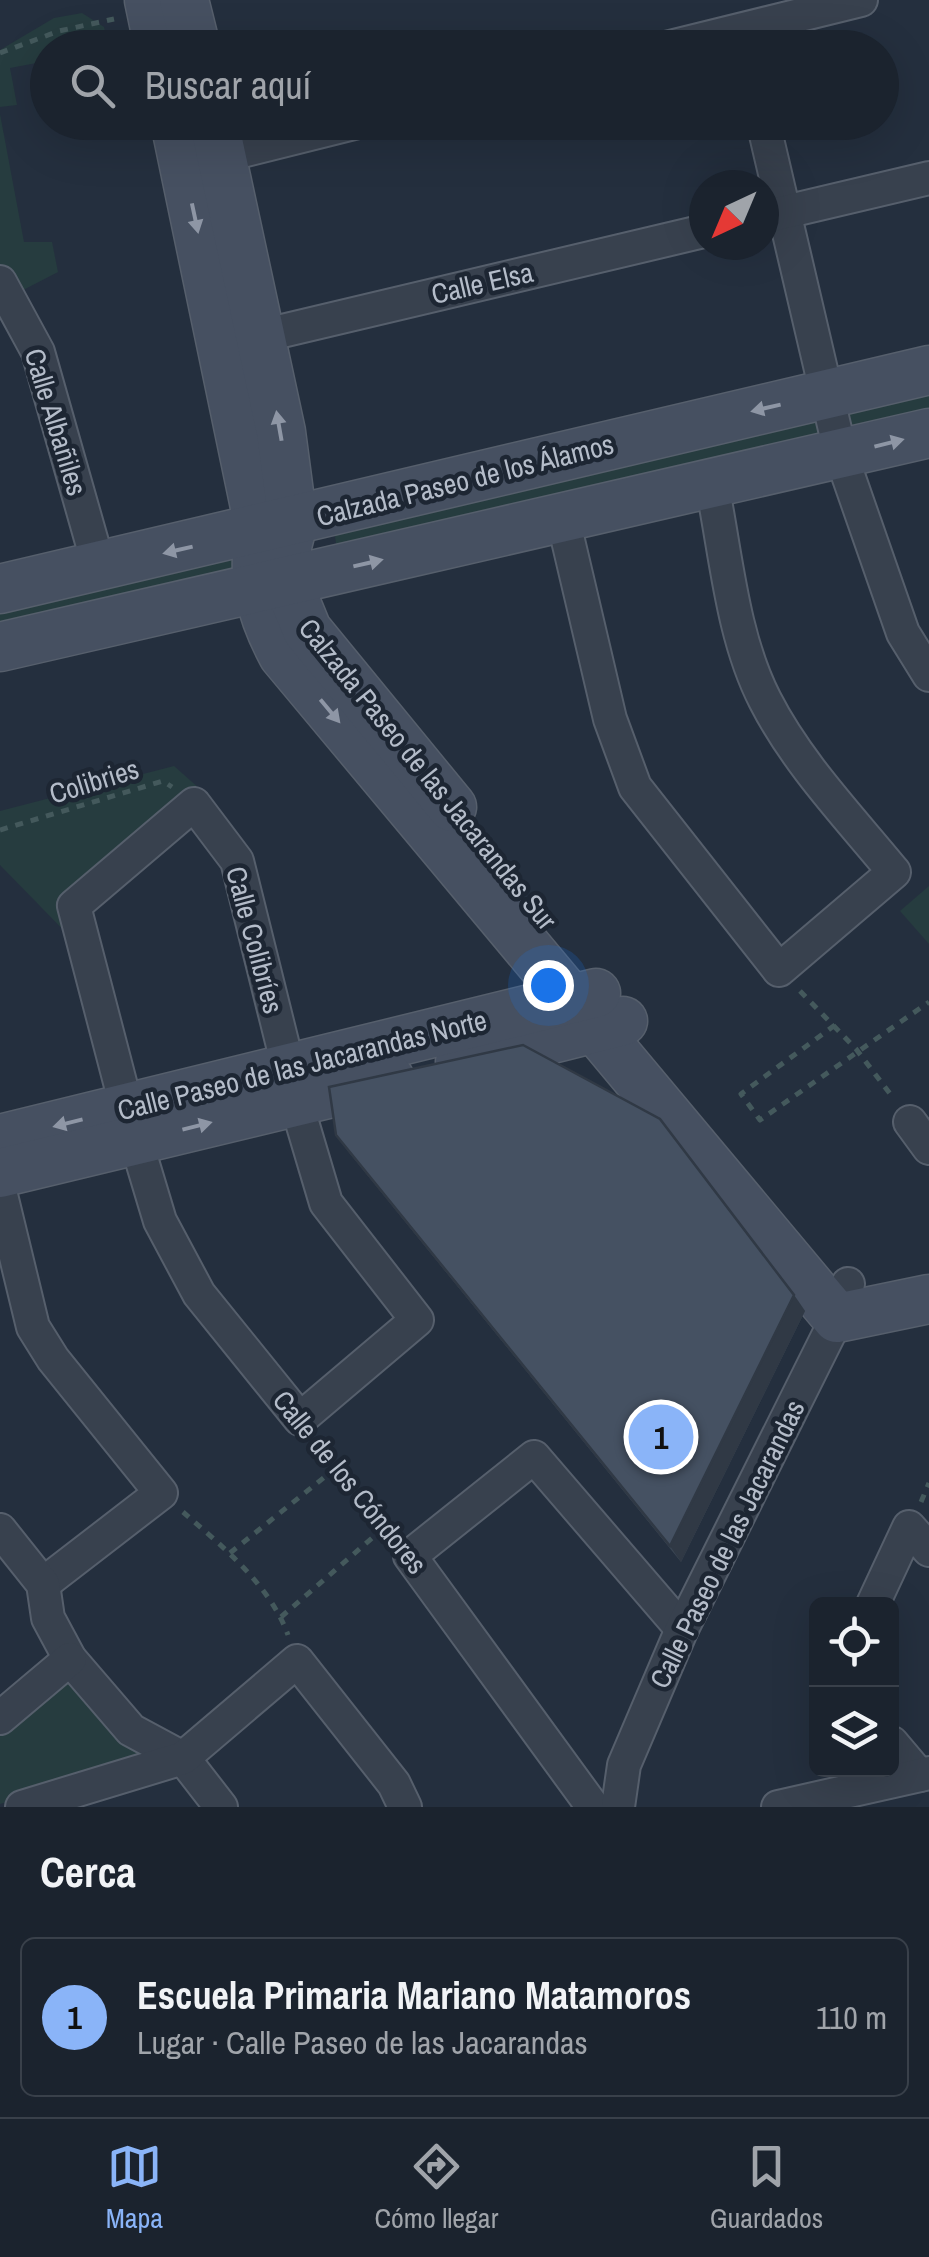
<!DOCTYPE html>
<html lang="es">
<head>
<meta charset="utf-8">
<style>
  :root { --surface:#1b232e; --page:#282f3a; --text:#f1f3f6; --muted:#a0a4aa; --line:#39404a; --accent:#8ab4f8 }
  body { margin:0; font-family:"Archivo Narrow",sans-serif; background:var(--page); color:var(--text) }
  .controls { position:absolute; right:30px; bottom:30px; display:grid; overflow:hidden; border-radius:15px; box-shadow:0 10px 40px #0002 }
  .controls button { width:90px; height:90px; display:grid; place-items:center; padding:0; border:0; border-bottom:2px solid var(--line); background:var(--surface); color:var(--text); font:50px sans-serif }
  .compass { position:absolute; left:689px; top:170px; width:90px; height:90px; border-radius:50%; background:var(--surface); box-shadow:0 10px 40px #0002; rotate:224deg }
  .you { position:absolute; left:548px; top:985px; width:35px; height:35px; margin:-25px; border:8px solid #fff; border-radius:50%; background:#1a73e8; box-shadow:0 0 0 15px #1a73e833 }
  .badge { display:grid; place-items:center; width:65px; height:65px; border-radius:50%; background:var(--accent); color:#111; font-size:32px; font-weight:700 }
  .pin { position:absolute; translate:-50% -50%; border:5px solid #fff; box-shadow:0 2px 10px #0006 }
  .list { margin:0; padding:0; list-style:none }
  h2 { display:flex; justify-content:space-between; align-items:center; height:130px; margin:0; padding:0 40px; font-size:42px }
  h2 small { font-size:32px; font-weight:400; color:var(--muted) }
  .list li { display:grid; grid-template-columns:65px 1fr auto; gap:30px; align-items:center; box-sizing:border-box; height:160px; margin:0 20px 20px; padding:0 20px; border:2px solid var(--line); border-radius:15px }
  .list b { display:block; font-size:38px; white-space:nowrap }
  .list p { margin:0; font-size:32px; white-space:nowrap; color:var(--muted) }
  .list em { font-size:32px; font-style:normal; color:var(--muted) }
  .icon { flex:none; width:55px; height:55px; fill:none; stroke:currentColor; stroke-width:2; stroke-linecap:round; stroke-linejoin:round }
  .map { position:relative; flex:none; width:929px; height:1807px; overflow:hidden }
  .search { position:absolute; background:var(--surface); box-shadow:0 10px 40px #0002; left:30px; right:30px; top:30px; height:110px; display:flex; align-items:center; gap:25px; box-sizing:border-box; padding:0 35px; border-radius:55px; color:var(--muted); font-size:38px }
  .sheet { height:310px; background:var(--surface) }
  nav { display:flex; justify-content:space-around; align-items:center; box-sizing:border-box; height:140px; border-top:2px solid var(--line); background:var(--surface); font-size:28px; color:var(--muted) }
  nav a { display:grid; justify-items:center; gap:5px }
  nav .on { color:var(--accent) }
  .map>svg:first-child { display:block }
  .green { fill:#263c3f }
  .lines { fill:none; stroke-linecap:round; stroke-linejoin:round }
  .street-casing { stroke:#565f6c; stroke-width:36 }
  .secondary-casing { stroke:#565f6c; stroke-width:51 }
  .path { stroke:#44595c; stroke-width:5; stroke-dasharray:8 8; stroke-linecap:butt }
  .street { stroke:#38414e; stroke-width:32 }
  .secondary { stroke:#465061; stroke-width:48 }
  .wall { fill:#3b4654 }
  .shaded-wall { fill:#303945 }
  .building { fill:#455162; stroke:#303945; stroke-width:2.5 }
  .oneway { fill:#8e96a5 }
  .labels { text-anchor:middle; stroke-width:9; stroke-linejoin:round; paint-order:stroke }
  .street-label { font-size:28px; fill:#b4bcc9; stroke:#1d2633 }
</style>
</head>
<body>
<div class="map">
<svg width="929" height="1807" viewBox="0 0 929 1807">
  <rect width="100%" height="100%" fill="#242f3e"/>
  <g class="green">
    <polygon points="82,13 104,27 108,47 48,48 47,61 10,68 17,105 0,107 0,50 54,18"/>
    <polygon points="0,114 24,242 52,242 58,272 0,302"/>
    <polygon points="929,386 929,425 339,562 333,524"/>
    <polygon points="234,544 239,583 0,639 0,600"/>
    <polygon points="174,766 209,797 86,909 80,947 0,865 0,811"/>
    <polygon points="929,886 929,944 900,911"/>
    <polygon points="57,1653 153,1759 0,1804 0,1703"/>
  </g>
  <g class="lines">
    <g class="street-casing">
      <g id="street">
        <polyline points="666,48 861,0"/>
        <polyline points="763,122 841,455 903,633 929,675"/>
        <polyline points="222,156 358,122"/>
        <polyline points="764,217 929,178"/>
        <polyline points="0,282 38,352 99,567"/>
        <polyline points="261,336 704,231"/>
        <path d="M563,519L610,719L635,787L779,970L894,872C849,817 797,763 765,700C732,636 726,554 712,485"/>
        <polyline points="127,1109 74,906 194,804 237,861 288,1066"/>
        <polyline points="910,1122 929,1148"/>
        <polyline points="136,1141 160,1221 199,1294 300,1419 417,1320 326,1203 296,1102"/>
        <polyline points="0,1191 33,1327 53,1359 161,1493 43,1584"/>
        <polyline points="0,1530 43,1584 48,1618 70,1659 131,1730 183,1758 221,1807"/>
        <polyline points="873,1604 909,1527 929,1550"/>
        <polyline points="0,1718 70,1659"/>
        <polyline points="892,1743 919,1775"/>
        <polyline points="22,1807 183,1758 297,1661 394,1784 405,1807"/>
        <polyline points="593,1807 410,1556 534,1457 682,1629"/>
        <polyline points="618,1807 624,1765 682,1629 837,1318 848,1284"/>
        <polyline points="778,1807 929,1773"/>
      </g>
    </g>
    <g class="secondary-casing">
      <g id="secondary">
        <polyline points="149,0 159,48"/>
        <polyline points="184,0 196,48"/>
        <path d="M175,122L260,531C251,578 261,614 283,655L837,1318L929,1299"/>
        <polyline points="214,122 281,432 293,523 287,546 287,581 307,630 452,807"/>
        <polyline points="0,589 929,370"/>
        <polyline points="0,647 929,433"/>
        <polyline points="460,1062 623,1021"/>
        <polyline points="0,1139 596,993"/>
        <polyline points="0,1173 390,1079"/>
      </g>
    </g>
    <g class="path">
      <polyline points="0,53 59,31 114,19"/>
      <polyline points="0,830 163,781 172,787"/>
      <polyline points="800,991 856,1049 894,1099"/>
      <polyline points="835,1025 741,1094 760,1120 929,1002"/>
      <polyline points="318,1442 393,1534"/>
      <polyline points="921,1502 929,1483"/>
      <path d="M183,1512C222,1546 270,1585 288,1635"/>
      <polyline points="230,1553 337,1467"/>
      <polyline points="281,1617 386,1526"/>
    </g>
    <use href="#street" class="street"/>
    <use href="#secondary" class="secondary"/>
  </g>
  <polygon class="wall" points="336,1135 794,1295 805,1311 681,1562 347,1150"/>
  <polygon class="shaded-wall" points="794,1295 805,1311 681,1562 670,1546"/>
  <polygon class="building" points="523,1045 660,1119 794,1295 670,1546 336,1135 329,1087"/>
  <defs><path id="oneway-solid" d="M-6-.8H1V-3.2L6.5 0L1 3.2V.8H-6Z" transform="scale(2.5)"/></defs>
  <g class="oneway">
    <use href="#oneway-solid" transform="translate(195 218) rotate(78)"/>
    <use href="#oneway-solid" transform="translate(766 408) rotate(167)"/>
    <use href="#oneway-solid" transform="translate(279 426) rotate(-100)"/>
    <use href="#oneway-solid" transform="translate(889 443) rotate(-14)"/>
    <use href="#oneway-solid" transform="translate(178 550) rotate(167)"/>
    <use href="#oneway-solid" transform="translate(368 563) rotate(-13)"/>
    <use href="#oneway-solid" transform="translate(330 711) rotate(50)"/>
    <use href="#oneway-solid" transform="translate(68 1123) rotate(166)"/>
    <use href="#oneway-solid" transform="translate(197 1126) rotate(-14)"/>
  </g>
  <g class="labels">
    <g class="street-label">
      <text transform="translate(482 283) rotate(-13)" y="10">Calle Elsa</text>
      <text transform="translate(56 422) rotate(73)" y="10">Calle Albañiles</text>
      <text transform="translate(465 480) rotate(-14)" y="10">Calzada Paseo de los Álamos</text>
      <text transform="translate(428 774) rotate(51)" y="10">Calzada Paseo de las Jacarandas Sur</text>
      <text transform="translate(94 781) rotate(-17)" y="10">Colibries</text>
      <text transform="translate(255 940) rotate(75)" y="10">Calle Colibríes</text>
      <text transform="translate(302 1065) rotate(-14)" y="10">Calle Paseo de las Jacarandas Norte</text>
      <text transform="translate(350 1482) rotate(51)" y="10">Calle de los Cóndores</text>
      <text transform="translate(727 1544) rotate(-64)" y="10">Calle Paseo de las Jacarandas</text>
    </g>
  </g>
</svg>
<div class="controls">
<button><svg class="icon" aria-label="locate" viewBox="0 0 24 24"><circle cx="12" cy="12" r="6"/><path d="M12 2v4M12 18v4M2 12h4M18 12h4"/></svg></button>
<button><svg class="icon" aria-label="layers" viewBox="0 0 24 24"><path d="M12 4l9 5-9 5-9-5zM3 14l9 5 9-5"/></svg></button>
</div>
<svg class="compass" viewBox="-18 -18 36 36"><path d="M0-13l5 13h-10z" fill="#e53935"/><path d="M0 13l5-13h-10z" fill="#a0a4aa"/></svg>
<div class="you"></div>
<div class="pin badge" style="left:661px;top:1437px">1</div>
<div class="search"><svg class="icon" aria-label="search" viewBox="0 0 24 24"><circle cx="10" cy="10" r="6"/><path d="M15 15l6 6"/></svg>Buscar aquí</div>
</div>
<section class="sheet">
<h2>Cerca<small></small></h2>
<ul class="list">
<li><span class="badge">1</span><div><b>Escuela Primaria Mariano Matamoros</b><p>Lugar · Calle Paseo de las Jacarandas</p></div><em>110 m</em></li>
</ul>
</section>
<nav>
<a class="on"><svg class="icon" aria-label="map" viewBox="0 0 24 24"><path d="M3 6l6-2 6 2 6-2v14l-6 2-6-2-6 2zM9 4v14M15 6v14"/></svg>Mapa</a>
<a><svg class="icon" aria-label="directions" viewBox="0 0 24 24"><path d="M12 3l9 9-9 9-9-9zM9 14v-3h6M13 9l2 2-2 2"/></svg>Cómo llegar</a>
<a><svg class="icon" aria-label="saved" viewBox="0 0 24 24"><path d="M7 4h10v16l-5-4-5 4z"/></svg>Guardados</a>
</nav>
</body>
</html>
